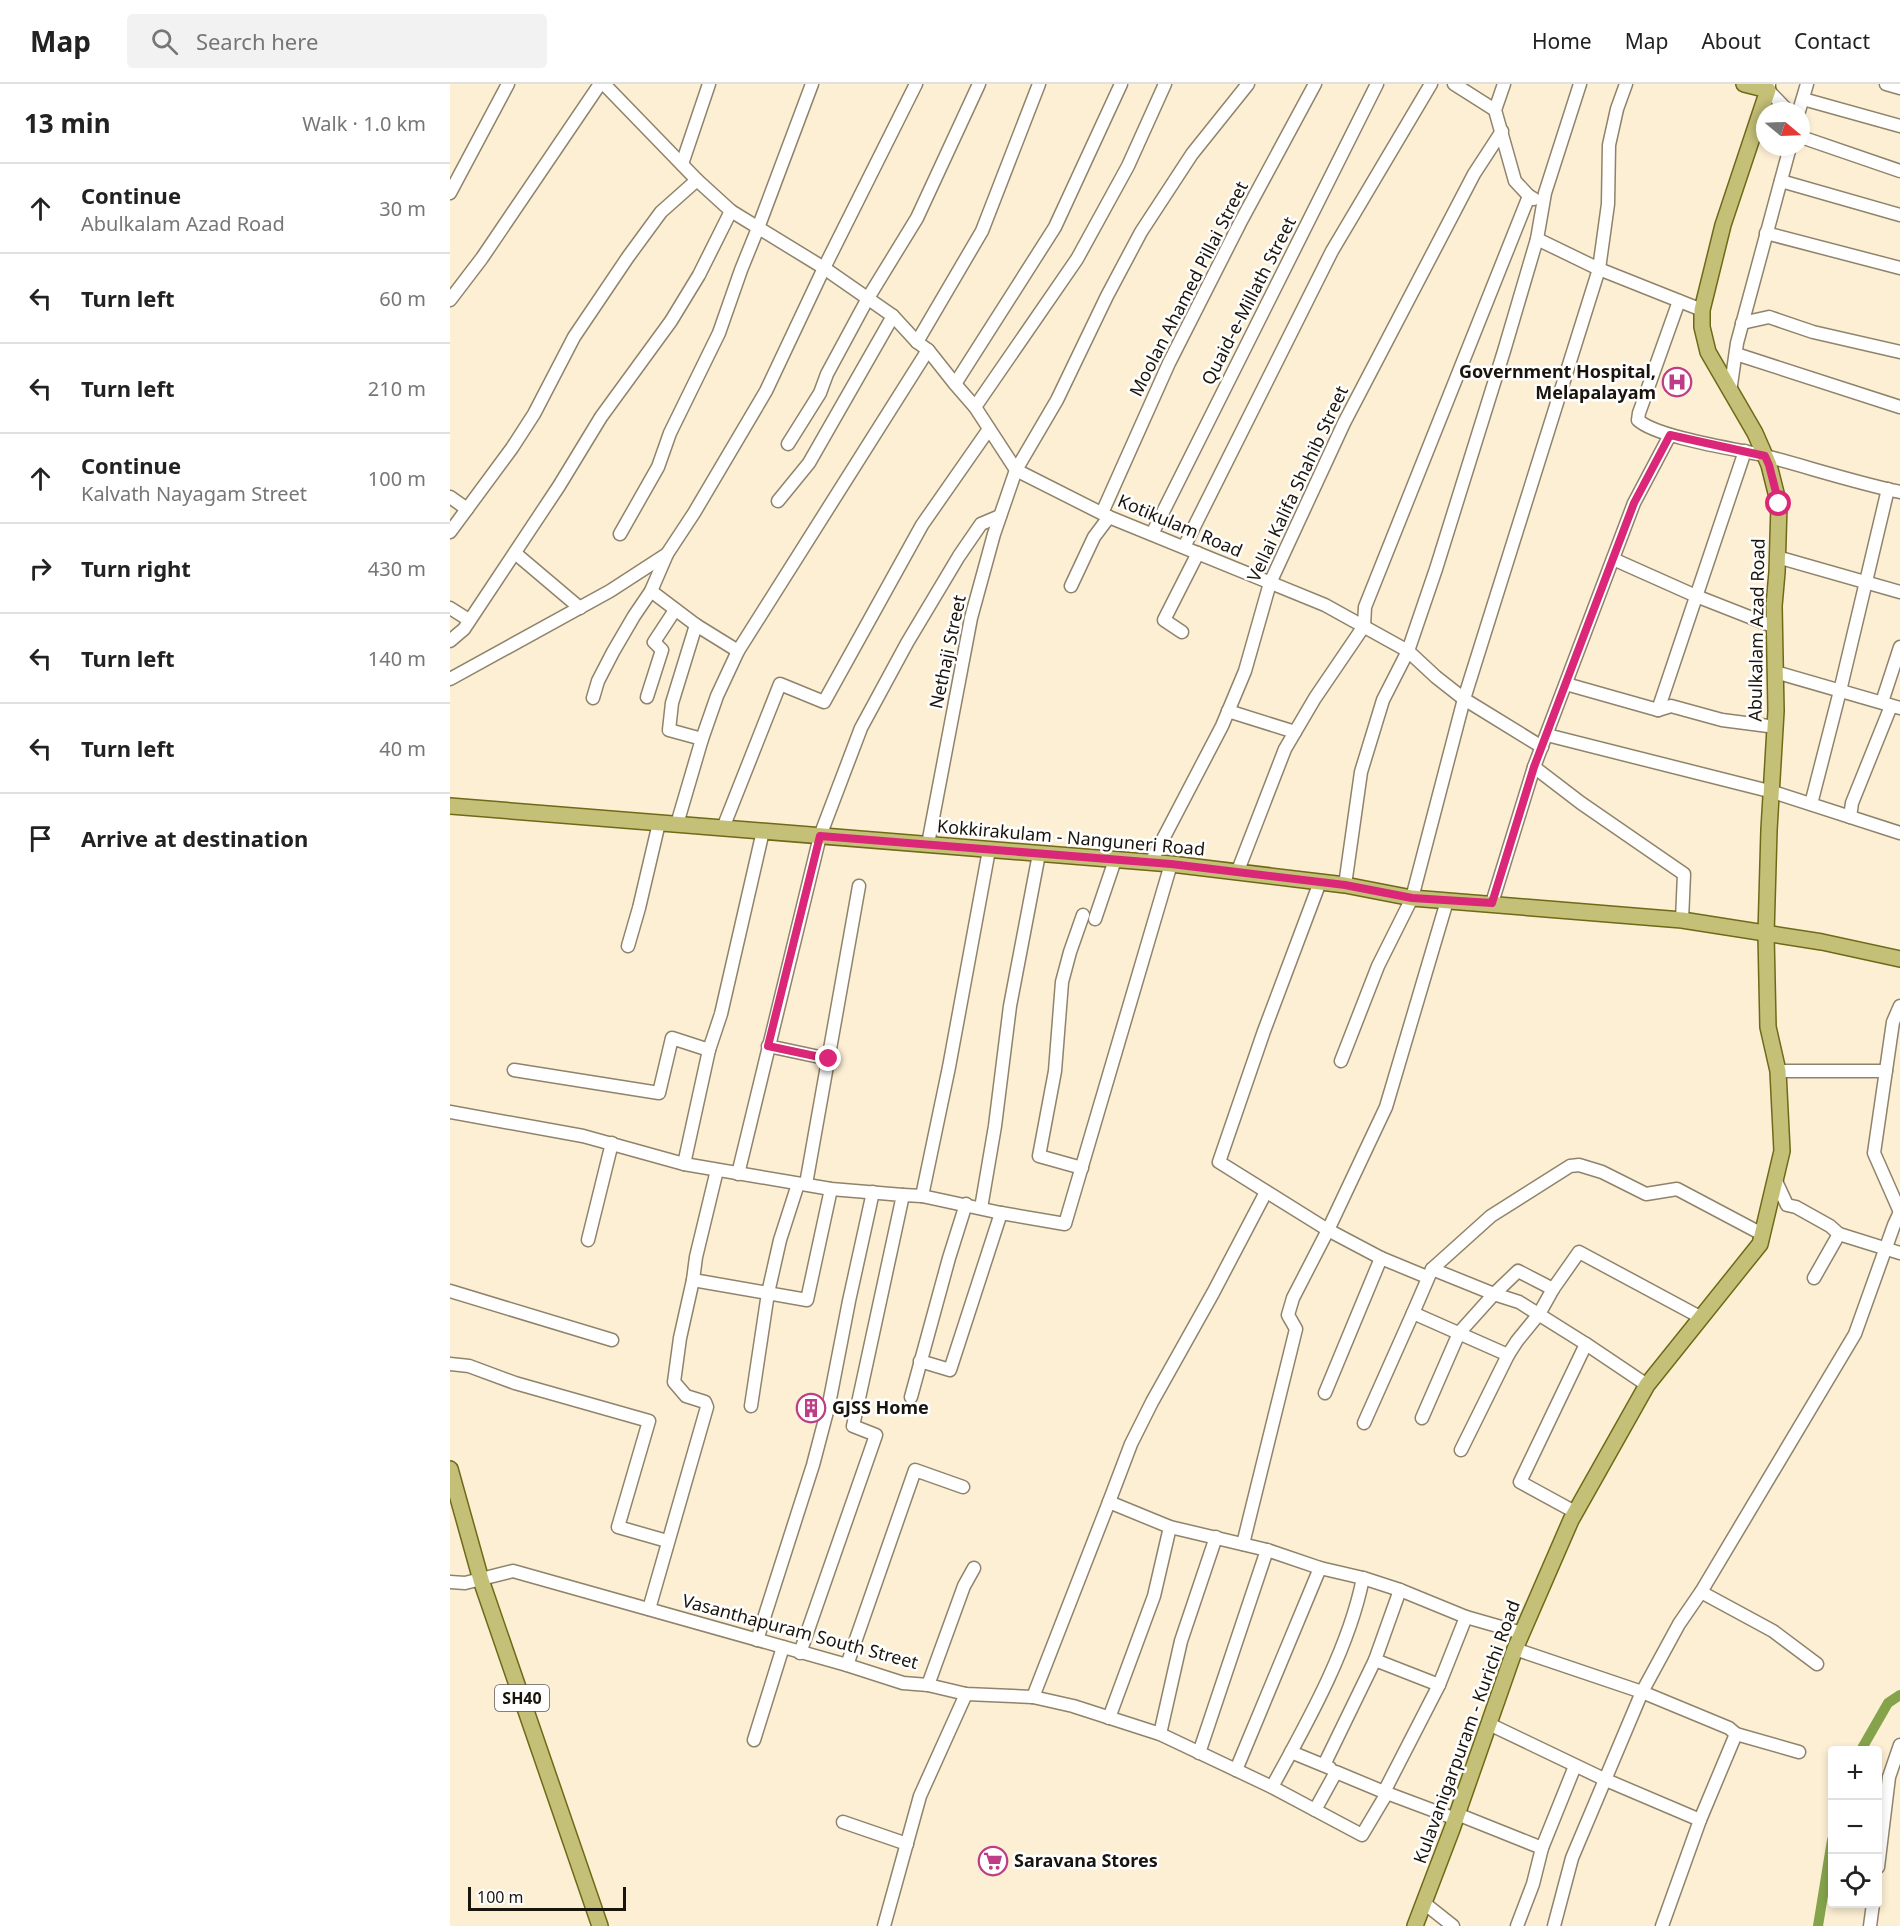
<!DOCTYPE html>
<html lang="en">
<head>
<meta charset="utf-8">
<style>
  :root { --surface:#fff; --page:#f2f2f2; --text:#222; --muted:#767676; --line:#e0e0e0 }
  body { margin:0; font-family:"Noto Sans",sans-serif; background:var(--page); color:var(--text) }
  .controls { position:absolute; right:18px; bottom:18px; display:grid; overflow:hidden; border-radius:6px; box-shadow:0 3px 9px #0003 }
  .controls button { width:54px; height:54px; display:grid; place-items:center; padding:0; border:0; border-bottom:2px solid var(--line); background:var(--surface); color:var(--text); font:30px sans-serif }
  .compass { position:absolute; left:1306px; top:18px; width:54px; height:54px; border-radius:50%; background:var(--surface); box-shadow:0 3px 9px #0003; rotate:109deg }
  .scale { position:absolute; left:18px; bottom:15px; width:158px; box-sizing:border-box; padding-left:6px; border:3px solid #1a150c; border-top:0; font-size:16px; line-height:21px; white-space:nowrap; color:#1a150c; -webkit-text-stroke:4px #fff; paint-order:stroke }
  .stop { position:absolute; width:18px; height:18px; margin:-14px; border:4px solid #db2777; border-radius:50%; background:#fff }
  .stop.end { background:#db2777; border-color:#fff; box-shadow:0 2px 6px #0008 }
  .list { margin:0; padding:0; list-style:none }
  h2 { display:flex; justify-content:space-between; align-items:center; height:78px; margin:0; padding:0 24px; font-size:26px }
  h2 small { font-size:20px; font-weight:400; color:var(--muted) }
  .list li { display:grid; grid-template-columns:39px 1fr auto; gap:18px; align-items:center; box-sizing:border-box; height:90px; padding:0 24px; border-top:2px solid var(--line) }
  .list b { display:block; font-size:22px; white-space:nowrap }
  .list p { margin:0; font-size:20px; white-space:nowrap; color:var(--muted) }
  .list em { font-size:20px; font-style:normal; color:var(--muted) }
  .icon { flex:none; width:33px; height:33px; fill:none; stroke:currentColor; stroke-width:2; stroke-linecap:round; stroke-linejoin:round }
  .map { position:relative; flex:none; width:1450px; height:1842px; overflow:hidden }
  header { display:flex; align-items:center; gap:36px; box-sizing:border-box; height:84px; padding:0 30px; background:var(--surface); border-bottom:2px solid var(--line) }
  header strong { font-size:28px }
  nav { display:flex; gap:33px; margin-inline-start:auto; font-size:21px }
  .search { width:420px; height:54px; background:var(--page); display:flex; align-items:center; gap:15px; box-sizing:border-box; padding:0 21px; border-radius:6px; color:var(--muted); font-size:22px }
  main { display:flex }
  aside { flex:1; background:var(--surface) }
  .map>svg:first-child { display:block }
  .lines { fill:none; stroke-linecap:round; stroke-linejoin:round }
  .canal { stroke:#85a34b; stroke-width:10 }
  .minor-casing { stroke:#8f836b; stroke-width:15 }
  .major-casing { stroke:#6f6918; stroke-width:18 }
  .minor { stroke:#fff; stroke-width:12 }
  .major { stroke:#c4c078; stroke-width:15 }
  .route { stroke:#db2777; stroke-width:8 }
  .labels { text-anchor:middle; stroke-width:5; stroke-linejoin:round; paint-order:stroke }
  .shield { fill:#fff; stroke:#5f5b55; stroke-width:1.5 }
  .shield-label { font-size:16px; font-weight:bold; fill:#1a150c }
  .street-label { font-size:18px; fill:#1a150c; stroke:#fff }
  .poi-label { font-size:18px; font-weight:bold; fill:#1a150c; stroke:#fff; text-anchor:start }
</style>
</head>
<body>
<header>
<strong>Map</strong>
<div class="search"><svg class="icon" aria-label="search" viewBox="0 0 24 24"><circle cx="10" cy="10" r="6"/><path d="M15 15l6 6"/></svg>Search here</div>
<nav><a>Home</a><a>Map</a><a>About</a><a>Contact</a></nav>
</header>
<main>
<aside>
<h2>13 min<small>Walk · 1.0 km</small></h2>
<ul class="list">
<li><svg class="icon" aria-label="ahead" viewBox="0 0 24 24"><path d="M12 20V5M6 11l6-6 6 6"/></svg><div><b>Continue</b><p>Abulkalam Azad Road</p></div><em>30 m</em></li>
<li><svg class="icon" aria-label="left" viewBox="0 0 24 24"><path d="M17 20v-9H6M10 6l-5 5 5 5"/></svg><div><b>Turn left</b></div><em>60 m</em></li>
<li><svg class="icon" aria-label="left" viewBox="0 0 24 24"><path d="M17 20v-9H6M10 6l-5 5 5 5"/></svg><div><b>Turn left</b></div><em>210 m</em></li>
<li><svg class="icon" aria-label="ahead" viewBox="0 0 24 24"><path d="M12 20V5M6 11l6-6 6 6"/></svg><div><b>Continue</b><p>Kalvath Nayagam Street</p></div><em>100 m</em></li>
<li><svg class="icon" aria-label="right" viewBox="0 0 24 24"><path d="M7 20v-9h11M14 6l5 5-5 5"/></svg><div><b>Turn right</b></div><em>430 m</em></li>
<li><svg class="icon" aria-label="left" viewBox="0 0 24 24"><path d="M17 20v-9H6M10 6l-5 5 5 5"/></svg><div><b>Turn left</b></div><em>140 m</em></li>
<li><svg class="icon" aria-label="left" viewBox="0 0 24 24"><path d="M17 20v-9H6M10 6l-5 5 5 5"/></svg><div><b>Turn left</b></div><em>40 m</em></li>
<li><svg class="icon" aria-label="arrive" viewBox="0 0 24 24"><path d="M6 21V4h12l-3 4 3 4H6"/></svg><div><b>Arrive at destination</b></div></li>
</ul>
</aside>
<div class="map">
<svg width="1450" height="1842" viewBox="0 0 1450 1842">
  <rect width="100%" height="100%" fill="#fcefd4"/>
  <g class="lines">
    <g class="canal">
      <polyline points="1411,1666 1438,1619 1450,1611"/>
      <polyline points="1368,1842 1382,1756"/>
    </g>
    <g class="minor-casing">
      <g id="minor">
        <polyline points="154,0 247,96"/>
        <polyline points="1004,0 1045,26"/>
        <polyline points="1054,0 1045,26 1065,97 1079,112 1084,115"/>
        <polyline points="1130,0 1095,109 1087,155 1149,185 1158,120 1159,61 1167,25 1176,0"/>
        <polyline points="1436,0 1450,4"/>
        <polyline points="1319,1 1318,6 1338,27"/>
        <polyline points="1353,15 1450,42"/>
        <polyline points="1349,27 1357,0"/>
        <polyline points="1351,53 1450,87"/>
        <polyline points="232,80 259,0"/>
        <polyline points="1331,97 1450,131"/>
        <polyline points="0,109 58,0"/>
        <polyline points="1316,149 1450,184"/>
        <polyline points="0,216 32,174 150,0"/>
        <path d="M1229,217L1189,329L1188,336C1206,353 1284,365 1312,371C1358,383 1403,398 1450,408"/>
        <polyline points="1292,239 1319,233 1363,248 1450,268"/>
        <polyline points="467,258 532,147 589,0"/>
        <polyline points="1286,270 1450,323"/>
        <polyline points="505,300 605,143 671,0"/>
        <polyline points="1280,308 1287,259 1340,63"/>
        <polyline points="525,323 627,175 678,82 715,0"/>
        <polyline points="338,360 370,309 377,290 418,214 467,134 529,0"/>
        <polyline points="566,386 659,433 875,521 958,567 986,593 1014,615 1092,663"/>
        <polyline points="0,413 17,425"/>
        <polyline points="328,417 359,379 443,232"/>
        <polyline points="652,429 719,279 790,139 865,0"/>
        <polyline points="0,448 62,364 84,330 124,253 178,173 211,128 247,96 281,127"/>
        <polyline points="170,450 208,383 220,349 269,249 291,186 308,144 362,0"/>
        <polyline points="702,450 927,0"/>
        <polyline points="734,463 882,167 981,0"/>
        <polyline points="65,469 130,524"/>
        <polyline points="1327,473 1450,508"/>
        <polyline points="1163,475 1246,512 1325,543"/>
        <polyline points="621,502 644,453 659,433"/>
        <polyline points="201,507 246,541 288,567"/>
        <polyline points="0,524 19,536"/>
        <polyline points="246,541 222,619 219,646 252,655"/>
        <polyline points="732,548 714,536 748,469"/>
        <polyline points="0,557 14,545 109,402 151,333 221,237 249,191 281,127 374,184 443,232 467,258 478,266 505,300 525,323 566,386"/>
        <polyline points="1325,588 1450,624"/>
        <polyline points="0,595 160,507 217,470"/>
        <polyline points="1116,600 1208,626 1295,367"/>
        <polyline points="197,613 212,566 204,558 225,526"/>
        <polyline points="143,614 148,597 163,568 184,532 201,507 217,470 244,429 316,307 374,184 466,0"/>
        <polyline points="1208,626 1221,622 1272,636 1326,643"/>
        <polyline points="778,627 845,648"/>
        <polyline points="1097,651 1323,708 1450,749"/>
        <polyline points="1084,683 1131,719 1234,790 1232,836"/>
        <polyline points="1361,720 1390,607 1438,405"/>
        <polyline points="1400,733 1402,719 1441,622 1432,618 1450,563"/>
        <polyline points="227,740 252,655 267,612 288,567 478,266"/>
        <polyline points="273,744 330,600 374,618 472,441 539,345"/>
        <polyline points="478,760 521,534 544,450 566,386 607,316 657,212 691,148 742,70 798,0"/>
        <polyline points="701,778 772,642 795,587 820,499 894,339 1024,90 1052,47"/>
        <polyline points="787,789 835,665 865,614 914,542 915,523 1079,112"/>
        <polyline points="895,801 911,688 933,616 958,567 986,485 1054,267 1087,155"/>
        <polyline points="1042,819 1084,683 1184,419 1220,351"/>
        <polyline points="645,835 665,776"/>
        <polyline points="178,862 189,824 209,739"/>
        <polyline points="1450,922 1443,938 1424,1069 1450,1128"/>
        <polyline points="318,962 379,975"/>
        <polyline points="891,977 928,882 962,814 1014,615 1149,185 1252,226"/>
        <polyline points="64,986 209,1009 222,954 259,966"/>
        <polyline points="1328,987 1436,987"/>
        <polyline points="0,1028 133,1052 234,1080 381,1105 453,1111 403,1342 426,1351 350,1569"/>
        <polyline points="234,1080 259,966 271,930 313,747"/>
        <polyline points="632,1084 589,1072 605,987 612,898 620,868 633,831"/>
        <polyline points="267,1086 246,1173 243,1196 357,1216 381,1105"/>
        <polyline points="288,1090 370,752 411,644 457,559 509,472 531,440 550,432"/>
        <polyline points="1325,1095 1337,1121 1346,1123 1380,1142 1389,1150 1450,1169"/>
        <polyline points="356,1100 409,802"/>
        <polyline points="453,1111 472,1112 499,983 539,766"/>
        <polyline points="472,1112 551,1129 615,1140 721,780"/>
        <polyline points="531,1124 545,1042 560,922 589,770"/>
        <polyline points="138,1156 162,1059"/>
        <polyline points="931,1174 878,1146 936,1023 997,817"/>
        <polyline points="982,1185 1041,1132 1120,1082 1129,1081 1152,1088 1196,1110 1227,1105 1312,1150"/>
        <polyline points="1364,1194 1389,1150"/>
        <polyline points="0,1207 162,1256"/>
        <polyline points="1136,1260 1197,1301"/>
        <polyline points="1058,1271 1067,1257 1089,1230 1103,1205"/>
        <polyline points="470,1277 500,1286 551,1129"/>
        <polyline points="0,1280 19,1282 65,1299 199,1337 168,1443 217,1457"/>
        <polyline points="875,1309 931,1174 977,1193"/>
        <polyline points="461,1313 499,1174 516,1120"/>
        <polyline points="301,1322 318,1209 330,1156 348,1100"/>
        <polyline points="972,1334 1009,1249 1044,1210 1068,1187 1103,1205 1129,1168 1250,1233"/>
        <polyline points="914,1339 963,1229"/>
        <polyline points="1011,1366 1058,1271 963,1229 982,1185 1044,1210 1069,1218 1136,1260 1070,1398 1125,1428"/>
        <polyline points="659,1418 681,1360 702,1318 763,1209 816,1108"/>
        <polyline points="793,1460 846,1245 838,1231 843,1214 878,1146 769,1078 814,947 870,798"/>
        <polyline points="0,1498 15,1499 63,1487 397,1581 453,1599 478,1601 516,1610 583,1613 623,1622 710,1650 822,1703 865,1726 886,1688 934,1708 1006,1735"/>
        <polyline points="1251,1508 1323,1547 1367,1580"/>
        <polyline points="199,1525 257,1323 255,1318 236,1312 224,1298 230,1254 243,1196"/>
        <polyline points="307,1556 363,1381 379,1320 399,1217 423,1108"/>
        <polyline points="1065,1565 1192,1608 1122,1774 1104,1842"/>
        <polyline points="925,1576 950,1506"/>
        <polyline points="397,1581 465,1386 513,1403"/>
        <polyline points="478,1601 514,1502 524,1484"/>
        <polyline points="583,1613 659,1418 720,1443 817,1466 870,1484 913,1494 950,1506 1016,1533"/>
        <polyline points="659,1634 704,1512 720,1443"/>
        <polyline points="1039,1640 1156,1696 1250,1736 1212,1842"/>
        <polyline points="710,1650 731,1557 766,1453"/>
        <polyline points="1286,1650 1279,1644 1192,1608 1229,1540 1251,1508 1405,1250 1444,1141 1450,1128"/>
        <polyline points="304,1656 333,1563"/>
        <polyline points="841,1668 880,1684"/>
        <polyline points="749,1669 817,1466"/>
        <polyline points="874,1681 925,1576 989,1601"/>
        <polyline points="786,1686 870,1484"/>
        <path d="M822,1703C857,1639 899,1565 913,1494"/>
        <polyline points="934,1708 989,1601 1016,1533 1072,1549"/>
        <polyline points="865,1726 912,1751 937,1709"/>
        <polyline points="1007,1730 1092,1764 1083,1800 1067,1842"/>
        <polyline points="1250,1736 1286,1650 1349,1668"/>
        <polyline points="393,1738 457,1760"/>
        <polyline points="1092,1764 1125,1682"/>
        <polyline points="1428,1783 1439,1693 1450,1661"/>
        <polyline points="974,1819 1003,1842"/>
        <polyline points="434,1842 470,1712 516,1610"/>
        <polyline points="1420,1842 1423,1820"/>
      </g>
    </g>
    <g class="major-casing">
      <g id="major">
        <polyline points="0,722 721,780 895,801 962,814 1232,836 1372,858 1450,875"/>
        <polyline points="0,1385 31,1496 150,1842"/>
        <polyline points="965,1842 1002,1745 1065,1565 1121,1436 1197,1301 1310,1160 1332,1067 1328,987 1318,943 1316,850 1319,746 1326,627 1324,522 1327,488 1329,421 1319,381 1305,349 1258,268 1252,243 1252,226 1273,141 1318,6 1294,0"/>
      </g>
    </g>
    <use href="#minor" class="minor"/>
    <use href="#major" class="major"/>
  </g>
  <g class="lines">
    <polyline class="route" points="379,975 318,962 370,752 721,780 895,801 962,814 1042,819 1084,683 1184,419 1220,351 1315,372 1319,381 1329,420"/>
  </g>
  <defs>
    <g id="hospital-ring" transform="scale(1.5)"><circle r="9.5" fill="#fff" stroke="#bd3d87" stroke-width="1.5"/><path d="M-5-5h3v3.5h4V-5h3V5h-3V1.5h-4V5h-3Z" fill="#bd3d87"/></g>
    <g id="building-ring" transform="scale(1.5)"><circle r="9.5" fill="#fff" stroke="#bd3d87" stroke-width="1.5"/><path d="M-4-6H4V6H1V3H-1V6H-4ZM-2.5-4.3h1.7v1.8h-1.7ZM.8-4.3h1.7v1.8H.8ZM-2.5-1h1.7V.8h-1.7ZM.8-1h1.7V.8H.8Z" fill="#bd3d87"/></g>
    <g id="supermarket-ring" transform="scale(1.5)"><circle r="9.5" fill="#fff" stroke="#bd3d87" stroke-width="1.5"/><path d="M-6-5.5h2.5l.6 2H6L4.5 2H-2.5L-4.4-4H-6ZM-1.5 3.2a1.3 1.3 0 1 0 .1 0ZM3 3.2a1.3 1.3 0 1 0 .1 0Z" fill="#bd3d87"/></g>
  </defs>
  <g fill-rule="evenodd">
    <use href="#hospital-ring" x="1227" y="298"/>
    <use href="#building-ring" x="361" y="1324"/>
    <use href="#supermarket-ring" x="543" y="1777"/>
  </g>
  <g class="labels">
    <rect class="shield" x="45" y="1601" width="54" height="26" rx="4.5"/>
    <g class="shield-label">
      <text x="72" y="1620">SH40</text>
    </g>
    <g class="street-label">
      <text transform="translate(739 205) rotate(-63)" y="6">Moolan Ahamed Pillai Street</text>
      <text transform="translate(799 217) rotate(-63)" y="6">Quaid-e-Millath Street</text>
      <text transform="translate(848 400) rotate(-65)" y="6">Vellai Kalifa Shahib Street</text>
      <text transform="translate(730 442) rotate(23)" y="6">Kotikulam Road</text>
      <text transform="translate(1307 546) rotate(-89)" y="6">Abulkalam Azad Road</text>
      <text transform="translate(498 568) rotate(-78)" y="6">Nethaji Street</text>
      <text transform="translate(621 754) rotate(5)" y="6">Kokkirakulam - Nanguneri Road</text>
      <text transform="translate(350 1548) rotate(15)" y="6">Vasanthapuram South Street</text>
      <text transform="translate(1017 1648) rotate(-70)" y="6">Kulavanigarpuram - Kurichi Road</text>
    </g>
    <g class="poi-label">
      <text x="1206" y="294" text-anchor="end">Government Hospital,<tspan x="1206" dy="21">Melapalayam</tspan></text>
      <text x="382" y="1330">GJSS Home</text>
      <text x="564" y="1783">Saravana Stores</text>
    </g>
  </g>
</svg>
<div class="controls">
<button>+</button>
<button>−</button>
<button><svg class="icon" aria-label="locate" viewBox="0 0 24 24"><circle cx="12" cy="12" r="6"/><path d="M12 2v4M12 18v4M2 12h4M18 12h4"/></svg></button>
</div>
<svg class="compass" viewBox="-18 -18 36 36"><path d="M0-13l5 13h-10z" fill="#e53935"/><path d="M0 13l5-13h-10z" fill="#767676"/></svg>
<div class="scale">100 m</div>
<div class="stop" style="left:1329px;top:420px"></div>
<div class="stop end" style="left:379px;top:975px"></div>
</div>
</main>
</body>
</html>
